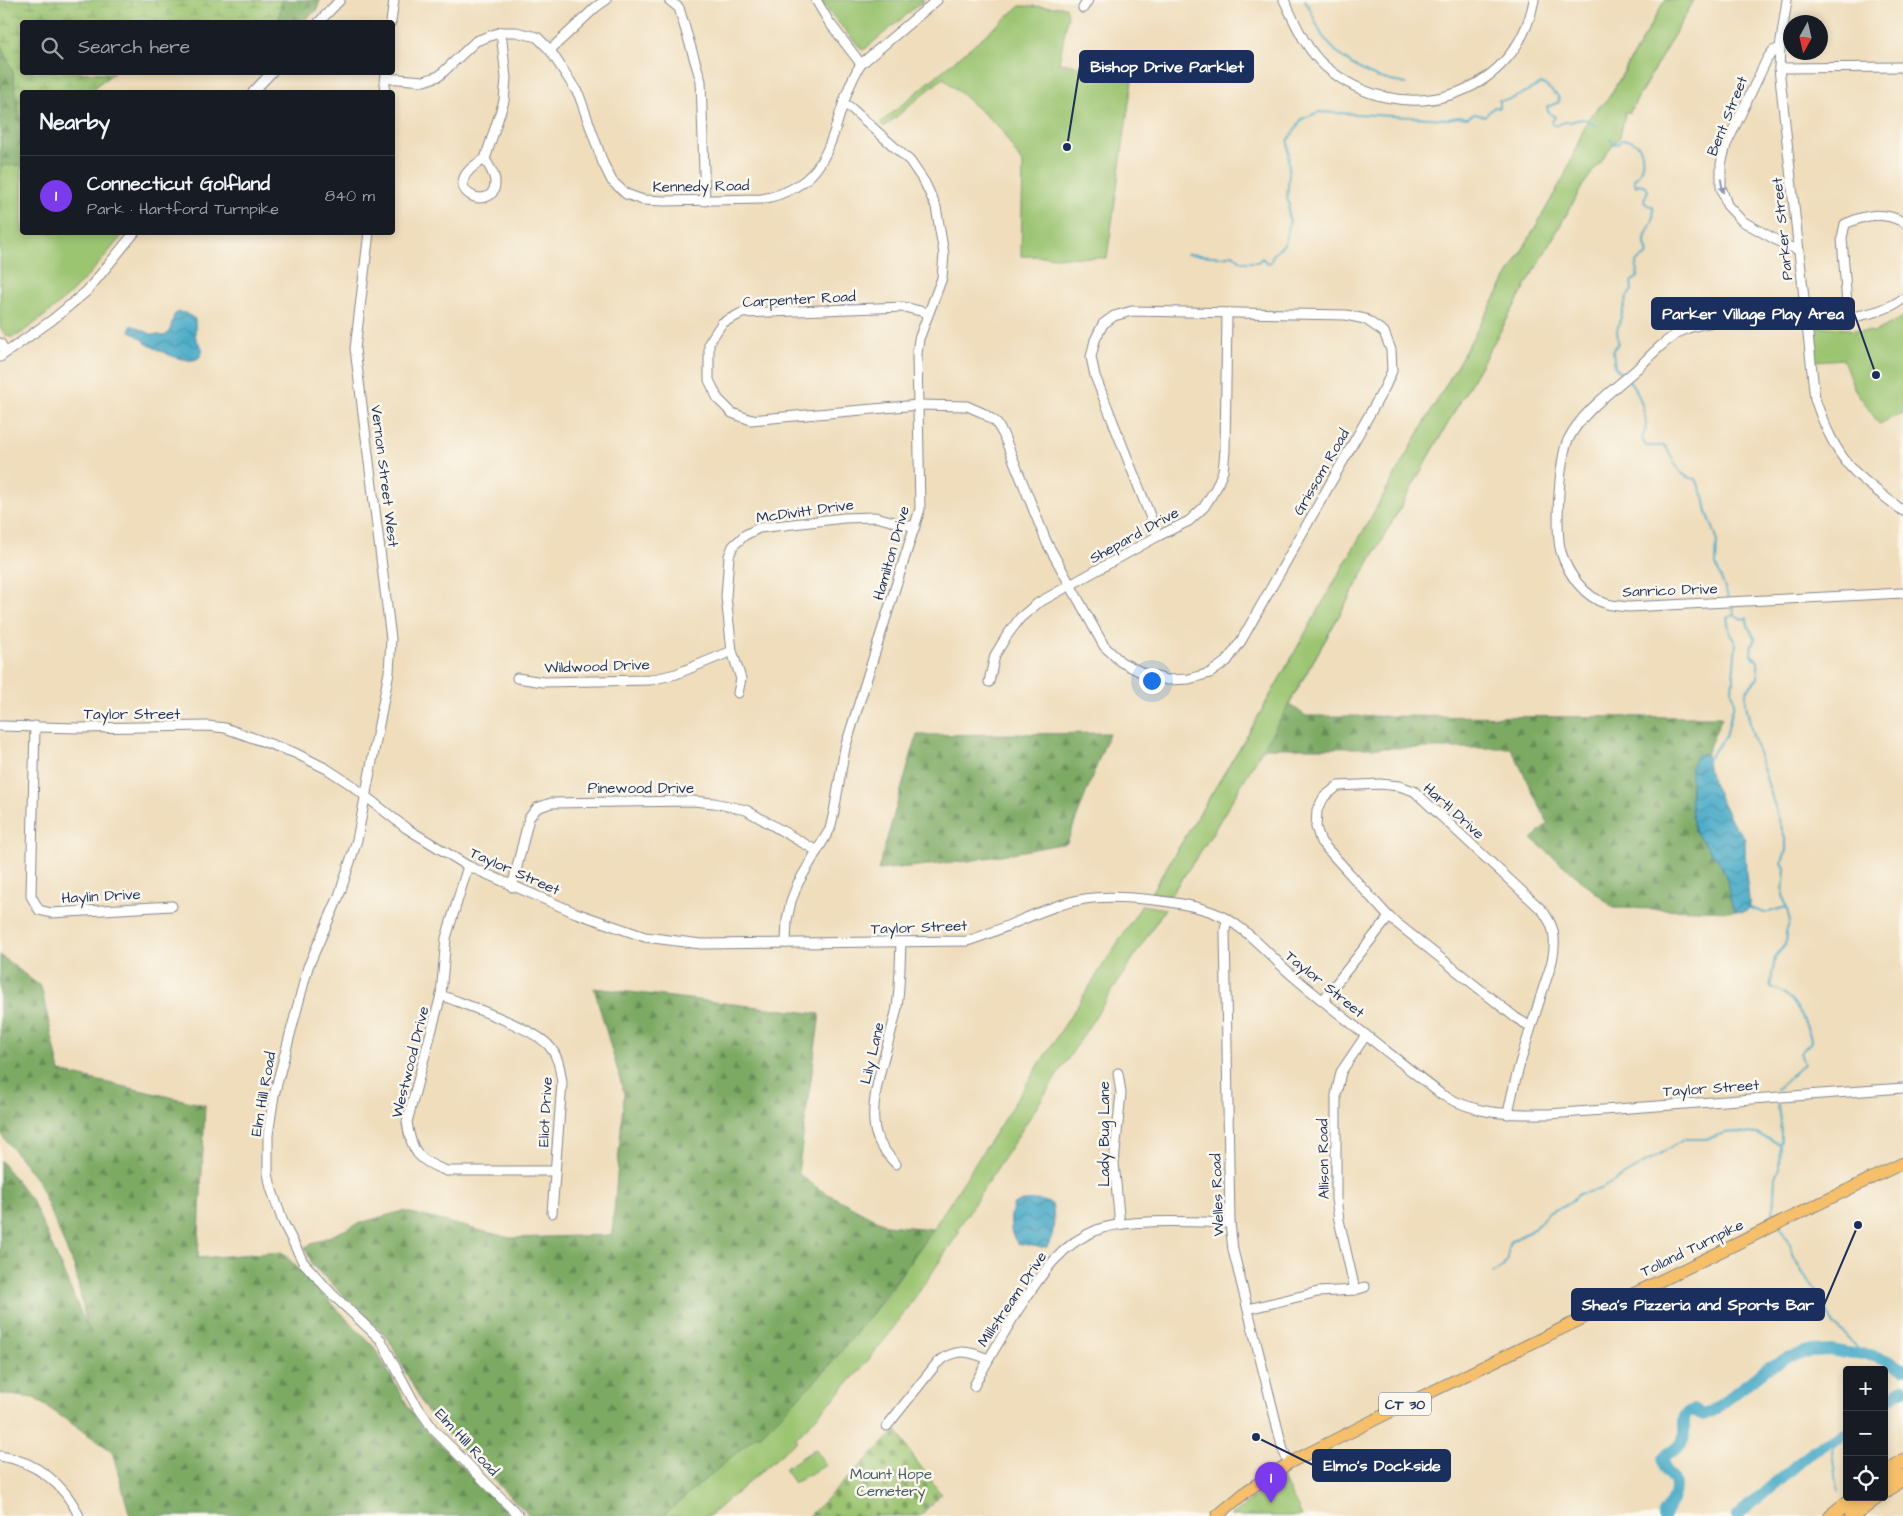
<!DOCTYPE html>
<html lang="en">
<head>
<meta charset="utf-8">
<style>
  :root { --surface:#171b24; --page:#20242c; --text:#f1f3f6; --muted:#9ea1a6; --line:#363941; --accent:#7c3aed }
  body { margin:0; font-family:"Architects Daughter",sans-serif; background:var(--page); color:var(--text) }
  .controls { position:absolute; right:15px; bottom:15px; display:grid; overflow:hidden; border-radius:5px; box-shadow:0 2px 8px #0003 }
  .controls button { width:45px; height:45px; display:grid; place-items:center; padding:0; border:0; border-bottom:1px solid var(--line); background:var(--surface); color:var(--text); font:25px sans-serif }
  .compass { position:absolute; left:1783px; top:15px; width:45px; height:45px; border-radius:50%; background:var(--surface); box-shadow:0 2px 8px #0003; rotate:188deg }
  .you { position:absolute; left:1151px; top:680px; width:18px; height:18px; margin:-12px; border:4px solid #fff; border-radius:50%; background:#1a73e8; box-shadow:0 0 0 8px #1a73e833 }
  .badge { display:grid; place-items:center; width:32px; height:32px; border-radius:50%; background:var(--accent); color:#fff; font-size:16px; font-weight:700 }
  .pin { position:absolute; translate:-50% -41px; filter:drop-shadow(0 1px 2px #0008) }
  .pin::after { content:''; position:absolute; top:26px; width:18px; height:15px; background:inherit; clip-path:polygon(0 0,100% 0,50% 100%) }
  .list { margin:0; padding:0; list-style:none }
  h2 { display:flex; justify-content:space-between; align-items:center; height:65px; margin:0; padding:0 20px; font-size:21px }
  h2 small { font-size:16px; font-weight:400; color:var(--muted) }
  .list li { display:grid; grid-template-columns:32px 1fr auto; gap:15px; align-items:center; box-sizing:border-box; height:80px; padding:0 20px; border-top:1px solid var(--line) }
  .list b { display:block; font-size:19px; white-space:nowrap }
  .list p { margin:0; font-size:16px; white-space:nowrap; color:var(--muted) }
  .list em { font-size:16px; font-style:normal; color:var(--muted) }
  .icon { flex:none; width:28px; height:28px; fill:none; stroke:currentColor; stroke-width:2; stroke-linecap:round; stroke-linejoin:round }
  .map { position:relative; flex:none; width:1903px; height:1516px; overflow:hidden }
  .search { position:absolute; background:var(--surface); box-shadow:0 2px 8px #0003; left:20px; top:20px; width:375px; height:55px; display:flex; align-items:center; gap:12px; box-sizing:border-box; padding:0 18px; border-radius:5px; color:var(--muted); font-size:19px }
  .panel { position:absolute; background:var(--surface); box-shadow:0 2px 8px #0003; left:20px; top:90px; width:375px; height:145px; border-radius:5px }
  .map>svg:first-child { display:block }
  .forest { fill:url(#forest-firs); stroke:#4c6c61 }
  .wetland { fill:url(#wetland-marsh); stroke:#5c7a68 }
  .cemetery { fill:url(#cemetery-stones); stroke:#5c7a68 }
  .park { fill:#9cc572; stroke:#5c7a68 }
  .water { fill:url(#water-waves); stroke:#326d93 }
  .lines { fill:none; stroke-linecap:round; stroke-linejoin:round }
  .stream { stroke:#48abc8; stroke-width:2 }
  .river { stroke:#48abc8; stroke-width:12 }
  .minor-casing { stroke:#85868c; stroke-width:11 }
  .major-casing { stroke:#85868c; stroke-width:13 }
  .highway-casing { stroke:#85868c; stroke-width:16 }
  .minor { stroke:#fff; stroke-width:9 }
  .major { stroke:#f6c06b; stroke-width:11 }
  .highway { stroke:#f6c06b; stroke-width:14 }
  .oneway { fill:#8d97ae }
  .labels { text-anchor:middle; stroke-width:5; stroke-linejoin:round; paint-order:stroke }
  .shield { fill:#fbf7ec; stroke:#5e6b89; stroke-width:1 }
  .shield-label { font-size:14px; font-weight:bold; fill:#1b2f5e }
  .street-label { font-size:15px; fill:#1b2f5e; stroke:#fbf7ec }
  .park-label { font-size:15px; fill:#425c64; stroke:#fbf7ec }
  .leader { fill:none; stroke:#1b2f5e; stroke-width:2 }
  .callout-dot { fill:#1b2f5e; stroke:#fbf7ec; stroke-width:2 }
  .callout { fill:#1b2f5e; stroke:#1b2f5e; stroke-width:2 }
  .callout-label { font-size:16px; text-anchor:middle; font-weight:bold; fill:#fff }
</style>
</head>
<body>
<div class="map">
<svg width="1903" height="1516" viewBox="0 0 1903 1516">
  <defs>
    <pattern id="forest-firs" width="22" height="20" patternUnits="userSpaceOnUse" patternTransform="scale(1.25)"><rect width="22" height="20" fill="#7daa64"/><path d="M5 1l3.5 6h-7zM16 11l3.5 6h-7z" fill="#668b56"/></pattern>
    <pattern id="wetland-marsh" width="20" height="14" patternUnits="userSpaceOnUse" patternTransform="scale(1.25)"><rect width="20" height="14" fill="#9cc572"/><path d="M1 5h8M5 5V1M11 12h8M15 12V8" fill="none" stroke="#7ea061"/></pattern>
    <pattern id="cemetery-stones" width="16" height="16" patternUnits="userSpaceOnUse" patternTransform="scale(1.25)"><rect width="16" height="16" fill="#9cc572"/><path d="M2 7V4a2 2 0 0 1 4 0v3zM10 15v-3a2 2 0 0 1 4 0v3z" fill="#7ea061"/></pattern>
    <pattern id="water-waves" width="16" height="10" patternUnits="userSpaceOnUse" patternTransform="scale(1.25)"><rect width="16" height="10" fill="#48abc8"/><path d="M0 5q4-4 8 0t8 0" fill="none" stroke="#3b8ca6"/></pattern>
  </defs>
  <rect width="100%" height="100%" fill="#fbf7ec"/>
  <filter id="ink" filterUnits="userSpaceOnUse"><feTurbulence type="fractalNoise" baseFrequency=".02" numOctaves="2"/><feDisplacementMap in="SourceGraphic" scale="10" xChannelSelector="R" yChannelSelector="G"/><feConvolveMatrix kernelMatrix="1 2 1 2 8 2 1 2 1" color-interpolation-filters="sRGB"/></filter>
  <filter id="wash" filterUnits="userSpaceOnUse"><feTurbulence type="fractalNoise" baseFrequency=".0096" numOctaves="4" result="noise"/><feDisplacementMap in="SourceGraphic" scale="20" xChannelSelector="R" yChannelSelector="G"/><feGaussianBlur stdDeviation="1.12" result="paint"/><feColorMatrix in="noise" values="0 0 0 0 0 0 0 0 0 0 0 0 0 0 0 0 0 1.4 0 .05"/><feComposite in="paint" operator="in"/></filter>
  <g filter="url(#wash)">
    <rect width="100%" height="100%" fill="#efddbb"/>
    <g class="forest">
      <polygon points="282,0 320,0 317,10 302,22 278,22"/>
      <polygon points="1665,0 1694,0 1629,113 1626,111 1620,136 1583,185 1289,704 1306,716 1722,717 1706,754 1701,754 1691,784 1691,807 1694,831 1721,864 1726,876 1732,905 1736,911 1614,908 1532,839 1548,823 1511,748 1263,748 1207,842 1170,896 1151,893 1250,731 1565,175 1588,119 1610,96"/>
      <polygon points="0,36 0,43 13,72 18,110 22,124 22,170 0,251"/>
      <polygon points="1109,733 1067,843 969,861 878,870 917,735"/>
      <polygon points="0,955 41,987 60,1072 205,1105 198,1258 282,1252 374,1347 416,1420 511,1516 130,1516 112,1451 34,1398 0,1394 0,1160 33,1202 87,1327 75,1269 37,1180 0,1133"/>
      <polygon points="594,988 820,1014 798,1173 819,1189 886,1225 933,1229 856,1335 805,1393 761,1435 757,1435 663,1516 530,1516 443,1430 424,1407 388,1338 313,1266 305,1247 363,1222 403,1211 510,1238 612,1235 624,1093"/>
    </g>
    <polygon class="wetland" points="0,0 282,0 278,22 22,22 22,72 114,73 97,85 93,92 22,92 22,124 18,110 13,72 0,43"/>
    <polygon class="cemetery" points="897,1430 909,1451 941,1494 920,1516 809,1516"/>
    <g class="park">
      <polygon points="819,0 924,0 865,49 862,50"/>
      <polygon points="1665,0 1694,0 1629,113 1626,111 1620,136 1583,185 1274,730 1207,842 1170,896 1151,893 1250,731 1565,175 1588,119 1610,96"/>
      <polygon points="1020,6 1066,7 1068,15 1059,63 1133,74 1107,258 1021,256 1023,165 1000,128 943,78 884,127 880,123"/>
      <path d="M22,165V232L124,233C96,268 68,300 31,326C26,329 18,337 11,337C6,337 3,331 0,327V166Z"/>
      <polygon points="1903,317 1903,413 1879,424 1854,388 1843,359 1814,361 1810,325 1875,332"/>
      <path d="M1142,905L1165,909L957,1230L960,1231C931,1274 903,1318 870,1358C846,1387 820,1413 795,1439L798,1440L709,1516H663L757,1435H761L826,1370L884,1299L933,1229Z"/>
      <polygon points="815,1449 826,1465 794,1483 784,1469"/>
      <polygon points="1282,1476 1302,1516 1230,1516"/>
    </g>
    <g class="water">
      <path d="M178,312L186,313L195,319C196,325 194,333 196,339C198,343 204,346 202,353C196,372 155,348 145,343V341L130,331L131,326H134L151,334L165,336L170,330L174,315Z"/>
      <polygon points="1706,754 1709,773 1720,798 1735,827 1740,831 1745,839 1746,873 1750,908 1743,912 1736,911 1732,905 1726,876 1721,864 1694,831 1691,807 1691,766 1697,755"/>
      <path d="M1040,1200L1052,1204C1055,1220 1055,1233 1047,1247H1038L1017,1243C1008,1231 1010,1220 1013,1205L1023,1201Z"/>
    </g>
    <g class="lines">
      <g class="stream">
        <path d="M1305,0C1312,11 1316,25 1322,35C1337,56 1361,74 1387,80C1393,82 1400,82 1406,84"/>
        <path d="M1610,139L1614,144H1618L1621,140H1631C1634,142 1638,144 1640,148C1645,157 1642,174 1634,179L1636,186L1639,184L1646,186L1648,191L1644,199L1645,203L1649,206H1653C1653,210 1654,215 1653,219C1651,227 1644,234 1645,243C1645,249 1649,249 1647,255L1636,262L1638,277L1631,282L1632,290L1627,297L1617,330L1618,343L1613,351L1615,367L1624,377"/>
        <path d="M1187,254L1224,257L1233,254L1242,262H1258L1262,258L1267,263H1270L1273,255L1285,243L1290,220L1288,216L1289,203L1287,199L1289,174L1288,141L1302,119L1319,112L1448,119L1458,117L1467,118L1474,114L1485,116L1494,107L1499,108V100C1513,102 1530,89 1542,83L1558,96L1559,102L1547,107L1548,112L1555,117L1551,123C1557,129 1558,123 1565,122C1571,121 1567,124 1573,121C1584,118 1587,118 1595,126"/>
        <path d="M1628,380C1638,390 1645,409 1646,424C1646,429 1644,434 1642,439L1646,446H1665C1676,461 1676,477 1696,479L1704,497L1707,512L1717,538L1716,565L1729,599"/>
        <path d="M1733,606L1734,615L1740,619L1747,618L1748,626L1755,639L1751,647V654L1758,661V678L1746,691V704L1752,733L1786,842V850L1782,863L1785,868L1783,895L1790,921L1786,932L1785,945L1775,957L1770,987C1775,989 1782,991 1785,994C1799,1005 1806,1025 1812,1041L1800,1053L1804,1064L1777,1089"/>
        <polyline points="1706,761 1726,736 1734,703 1732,689 1736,644 1730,634 1727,618 1734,615"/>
        <polyline points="1750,908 1765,913 1786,907"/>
        <path d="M1778,1105C1779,1114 1783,1138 1780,1144"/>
        <polyline points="1780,1226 1791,1247 1793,1255 1802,1272 1817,1292 1834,1325 1846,1335 1860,1353"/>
        <polyline points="1493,1273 1502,1268 1508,1259 1508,1248 1510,1242 1536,1228 1547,1213 1565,1206 1579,1194 1601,1189 1685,1139 1706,1139 1725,1133 1736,1132 1757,1134 1780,1144 1779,1168 1775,1177 1773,1215 1776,1220"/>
        <polyline points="1838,1492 1833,1450 1842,1435"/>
      </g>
      <g class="river">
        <polyline points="1884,1401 1903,1389"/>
        <path d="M1663,1516C1670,1506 1680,1489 1672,1477C1667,1471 1662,1468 1663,1459C1668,1451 1679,1450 1683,1440C1687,1428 1678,1415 1693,1410L1703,1415L1711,1412L1769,1367L1787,1358L1812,1351L1831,1350L1852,1354L1870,1355L1886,1360L1903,1369"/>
        <polyline points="1737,1516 1814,1450 1847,1433"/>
      </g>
    </g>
  </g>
  <g filter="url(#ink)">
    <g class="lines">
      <g class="minor-casing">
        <g id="minor">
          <polyline points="669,0 679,8 701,81 705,201"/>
          <polyline points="816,0 829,22 861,64"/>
          <path d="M1284,0C1295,23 1306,50 1326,67C1400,131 1516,99 1534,0"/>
          <path d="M1787,0L1780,48L1779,68L1815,399C1824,425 1835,451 1854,471C1869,486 1887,498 1903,511"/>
          <polyline points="1083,8 1088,0"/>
          <polyline points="319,22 340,0"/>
          <polyline points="391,22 394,0"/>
          <polyline points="1780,48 1773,51 1767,59 1726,145 1721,164 1721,187 1727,205 1742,221 1787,246 1799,250"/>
          <polyline points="550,50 596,7 606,0"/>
          <polyline points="1779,68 1903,67"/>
          <path d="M386,78L424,81L439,76L476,41L501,32H516L537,37L550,50L579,95L603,163L612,181L626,194L643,200L665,201L762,199C843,183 827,118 861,64L937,0"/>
          <polyline points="253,92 272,72"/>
          <polyline points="384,92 386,73"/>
          <path d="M485,159C431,188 493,215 495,184C496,175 489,167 485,159L504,101L506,78L501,32"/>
          <polyline points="369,232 355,349 391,639 389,672 357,840 339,896 308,967 274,1095 268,1135 268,1173 271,1188 283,1222 303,1262 332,1294 381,1340 413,1400 433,1429 519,1516"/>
          <path d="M1903,299C1872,320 1833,319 1797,317C1781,317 1764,319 1748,321C1734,322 1717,321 1703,324C1696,326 1688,327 1682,331C1665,340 1652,354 1639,367C1615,389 1582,411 1568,440C1559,460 1555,531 1561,552C1568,574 1584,597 1607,604C1614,606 1622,606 1629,607L1903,593"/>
          <polyline points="928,313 904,307 742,313 722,323 709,343 709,380 718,399 732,413 751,420 918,405 967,406 983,413 996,422 1003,434 1047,543 1104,646 1121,662 1143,673 1167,680 1189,679 1210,673 1227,661 1241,641 1385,387 1392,371 1391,350 1384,332 1365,319 1346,315 1132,311 1114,316 1103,324 1095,340 1091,357 1095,376 1158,536"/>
          <path d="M1848,317L1842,238L1845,224C1865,215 1882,211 1903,222"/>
          <polyline points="0,343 6,352"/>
          <polyline points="0,357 52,320 87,291 135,232"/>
          <polyline points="517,678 543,682 650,680 676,674 732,651"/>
          <polyline points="989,682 995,655 1006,637 1020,618 1038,603 1158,536 1189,521 1204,507 1216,488 1223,471 1225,451 1227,314"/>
          <polyline points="738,693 741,679 732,651 726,597 729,556 733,546 745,535 759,528 844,518 875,517 915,527"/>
          <path d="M0,726L79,728L208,726L225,728L245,735L295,753L327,769L350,784L406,828L468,866L576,913L645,937L701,944L967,941C1006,930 1045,905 1085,899C1115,894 1183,901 1212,912C1245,924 1268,955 1294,977C1343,1018 1393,1056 1442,1095C1482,1116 1505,1114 1549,1114L1903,1088"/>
          <polyline points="35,726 31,896 39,910 51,913 172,906"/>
          <path d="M468,866L446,938L441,995L407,1122C411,1151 418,1161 447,1171H555"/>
          <polyline points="512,887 529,818 537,808 551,803 692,801 714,803 746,810 817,851"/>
          <polyline points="1227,920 1225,930 1230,1223 1233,1250 1283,1450 1289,1463"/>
          <polyline points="786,943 787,920 791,901 798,883 830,829 834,812 845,748 920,509 917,354 919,339 942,278 944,254 936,207 925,183 910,161 851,108 844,104"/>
          <path d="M441,995C465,1005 535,1028 550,1047C559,1058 560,1069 562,1083L552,1213"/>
          <polyline points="1323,1000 1389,917"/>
          <polyline points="1118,1073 1121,1093 1114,1163 1120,1225"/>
          <path d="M1508,1114C1515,1075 1528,1037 1540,999C1545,980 1556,959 1554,939C1554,928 1549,920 1543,911L1414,791L1399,786L1380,784L1338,786L1324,797L1317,810L1316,827L1321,842L1389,917L1516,1018L1531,1027"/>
          <path d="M896,1164C889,1156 882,1149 878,1139C863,1106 891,1042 897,1007C900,986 900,964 901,942"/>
          <polyline points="1355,1290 1339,1220 1336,1199 1336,1095 1341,1072 1366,1035"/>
          <polyline points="1248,1309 1318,1292 1355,1290 1365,1287"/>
          <path d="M974,1386C987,1361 1002,1337 1016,1313C1038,1280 1058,1245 1097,1230C1129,1218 1194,1222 1230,1223"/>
          <path d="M887,1426L937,1363C956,1348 967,1350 988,1359"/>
          <path d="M0,1456C35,1461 65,1484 79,1516"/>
        </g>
      </g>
      <g class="major-casing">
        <polyline id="major" points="1217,1516 1248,1490 1289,1463 1396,1409 1903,1163"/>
      </g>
      <g class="highway-casing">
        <g id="highway">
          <polyline points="1884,1475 1903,1461"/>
          <polyline points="1884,1492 1903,1477"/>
          <polyline points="1831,1516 1855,1497"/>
          <polyline points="1852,1516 1877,1497"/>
        </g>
      </g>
      <use href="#minor" class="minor"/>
      <use href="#major" class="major"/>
      <use href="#highway" class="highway"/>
    </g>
    <defs><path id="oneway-solid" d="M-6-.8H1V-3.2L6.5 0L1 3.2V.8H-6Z" transform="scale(1.25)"/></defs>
    <use class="oneway" href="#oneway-solid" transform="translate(1722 186) rotate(81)"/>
  </g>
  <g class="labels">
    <rect class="shield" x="1379" y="1392.5" width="52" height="23" rx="4"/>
    <g class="shield-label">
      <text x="1405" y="1409">CT 30</text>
    </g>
    <g class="street-label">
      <text transform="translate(1727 116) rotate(-68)" y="5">Bent Street</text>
      <text transform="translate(701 186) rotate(-1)" y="5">Kennedy Road</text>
      <text transform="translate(1782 229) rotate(-96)" y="5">Parker Street</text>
      <text transform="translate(799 299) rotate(-3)" y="5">Carpenter Road</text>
      <text transform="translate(1321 472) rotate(-60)" y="5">Grissom Road</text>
      <text transform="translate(385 476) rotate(83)" y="5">Vernon Street West</text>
      <text transform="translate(805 511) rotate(-8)" y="5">McDivitt Drive</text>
      <text transform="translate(1134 535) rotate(-29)" y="5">Shepard Drive</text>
      <text transform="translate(891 553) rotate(-74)" y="5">Hamilton Drive</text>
      <text transform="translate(1670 590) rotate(-2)" y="5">Sanrico Drive</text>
      <text transform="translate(597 666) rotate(-2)" y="5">Wildwood Drive</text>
      <text x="132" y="719">Taylor Street</text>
      <text x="641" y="793">Pinewood Drive</text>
      <text transform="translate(1454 811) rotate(42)" y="5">Hartl Drive</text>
      <text transform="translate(515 871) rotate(24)" y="5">Taylor Street</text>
      <text transform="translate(101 896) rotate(-3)" y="5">Haylin Drive</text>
      <text transform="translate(919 927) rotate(-2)" y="5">Taylor Street</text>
      <text transform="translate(1325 984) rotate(39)" y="5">Taylor Street</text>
      <text transform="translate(872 1053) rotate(-77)" y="5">Lily Lane</text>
      <text transform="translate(410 1062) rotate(-76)" y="5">Westwood Drive</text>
      <text transform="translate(1711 1088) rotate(-4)" y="5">Taylor Street</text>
      <text transform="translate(263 1094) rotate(-80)" y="5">Elm Hill Road</text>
      <text transform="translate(545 1112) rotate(-87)" y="5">Eliot Drive</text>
      <text transform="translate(1104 1134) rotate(-90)" y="5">Lady Bug Lane</text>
      <text transform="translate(1323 1159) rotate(-91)" y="5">Allison Road</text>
      <text transform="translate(1217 1195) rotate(-92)" y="5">Welles Road</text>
      <text transform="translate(1692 1248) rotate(-26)" y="5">Tolland Turnpike</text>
      <text transform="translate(1012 1299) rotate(-56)" y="5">Millstream Drive</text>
      <text transform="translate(467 1442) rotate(47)" y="5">Elm Hill Road</text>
    </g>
    <g class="park-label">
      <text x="891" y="1479">Mount Hope<tspan x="891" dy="17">Cemetery</tspan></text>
    </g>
  </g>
  <path class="leader" d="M1067 147L1080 66M1876 375L1854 313M1858 1225L1824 1305M1256 1437L1313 1465"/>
  <g class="callout-dot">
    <circle cx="1067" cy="147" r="5"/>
    <circle cx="1876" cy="375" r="5"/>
    <circle cx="1858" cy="1225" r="5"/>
    <circle cx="1256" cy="1437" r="5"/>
  </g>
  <g class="callout">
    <rect x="1080" y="51" width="173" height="31" rx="5"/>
    <rect x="1652" y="298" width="202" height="31" rx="5"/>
    <rect x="1572" y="1289" width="252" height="31" rx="5"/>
    <rect x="1313" y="1450" width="137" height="31" rx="5"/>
  </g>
  <g class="callout-label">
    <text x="1167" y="72">Bishop Drive Parklet</text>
    <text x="1753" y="319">Parker Village Play Area</text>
    <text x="1698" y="1310">Shea's Pizzeria and Sports Bar</text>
    <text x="1382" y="1471">Elmo's Dockside</text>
  </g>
</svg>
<div class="controls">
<button>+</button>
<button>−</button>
<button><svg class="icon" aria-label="locate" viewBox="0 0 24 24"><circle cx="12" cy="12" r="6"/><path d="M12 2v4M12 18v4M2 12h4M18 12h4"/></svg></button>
</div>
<svg class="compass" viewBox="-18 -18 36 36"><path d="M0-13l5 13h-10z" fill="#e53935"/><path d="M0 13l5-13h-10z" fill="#9ea1a6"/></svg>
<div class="you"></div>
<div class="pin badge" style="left:1271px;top:1503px">1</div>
<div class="search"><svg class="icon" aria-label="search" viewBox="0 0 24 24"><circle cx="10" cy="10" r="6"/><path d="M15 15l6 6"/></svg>Search here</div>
<section class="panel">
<h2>Nearby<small></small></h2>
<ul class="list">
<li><span class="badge">1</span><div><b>Connecticut Golfland</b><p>Park · Hartford Turnpike</p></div><em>840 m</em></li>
</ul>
</section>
</div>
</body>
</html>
